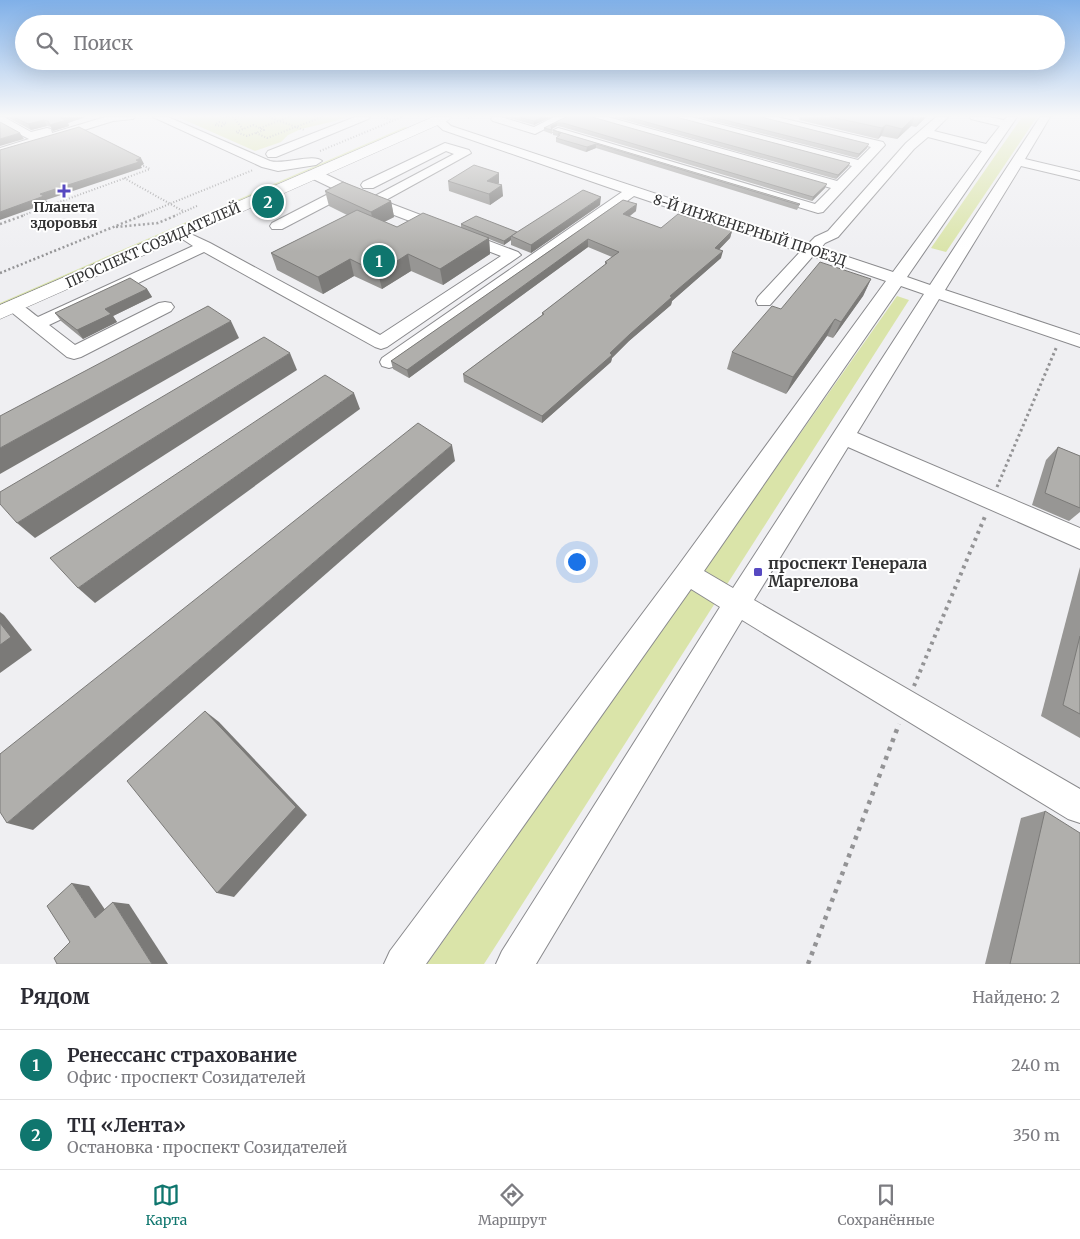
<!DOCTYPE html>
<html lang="ru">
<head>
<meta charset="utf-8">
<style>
  :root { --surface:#fff; --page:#f2f2f3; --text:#2b2b33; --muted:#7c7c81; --line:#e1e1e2; --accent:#0f766e }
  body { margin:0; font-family:Merriweather,serif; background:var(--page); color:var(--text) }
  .you { position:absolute; left:576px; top:561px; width:18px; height:18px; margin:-12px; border:4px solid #fff; border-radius:50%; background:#1a73e8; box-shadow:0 0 0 8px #1a73e833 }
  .badge { display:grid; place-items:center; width:32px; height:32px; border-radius:50%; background:var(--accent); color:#fff; font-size:16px; font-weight:700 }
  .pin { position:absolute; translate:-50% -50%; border:2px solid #fff; box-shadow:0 1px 5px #0006 }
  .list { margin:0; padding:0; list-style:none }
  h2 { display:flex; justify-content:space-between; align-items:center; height:65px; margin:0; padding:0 20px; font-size:21px }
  h2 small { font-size:16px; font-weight:400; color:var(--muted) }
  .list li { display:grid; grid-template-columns:32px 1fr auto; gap:15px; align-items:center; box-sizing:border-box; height:70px; padding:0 20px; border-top:1px solid var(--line) }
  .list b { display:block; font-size:19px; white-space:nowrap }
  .list p { margin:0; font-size:16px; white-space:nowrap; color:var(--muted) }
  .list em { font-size:16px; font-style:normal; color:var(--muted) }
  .icon { flex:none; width:28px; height:28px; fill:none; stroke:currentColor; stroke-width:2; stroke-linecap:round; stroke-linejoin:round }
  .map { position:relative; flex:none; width:1080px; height:964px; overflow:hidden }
  .search { position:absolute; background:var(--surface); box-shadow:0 5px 20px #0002; left:15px; right:15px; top:15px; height:55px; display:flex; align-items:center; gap:12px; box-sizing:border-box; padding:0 18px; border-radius:28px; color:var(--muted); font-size:19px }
  .sheet { height:205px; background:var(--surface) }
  nav { display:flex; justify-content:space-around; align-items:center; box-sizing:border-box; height:70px; border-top:1px solid var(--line); background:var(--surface); font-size:14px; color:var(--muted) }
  nav a { display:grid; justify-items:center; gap:2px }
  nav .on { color:var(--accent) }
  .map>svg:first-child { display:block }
  .green { fill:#dae4a9 }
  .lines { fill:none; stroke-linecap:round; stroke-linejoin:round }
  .minor-casing { stroke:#8a8a8d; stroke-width:2 }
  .major-casing { stroke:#8a8a8d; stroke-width:1 }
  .path-far4 { stroke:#939395; stroke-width:2; stroke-dasharray:1 2; stroke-linecap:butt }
  .path-far3 { stroke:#939395; stroke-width:2.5; stroke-dasharray:2 2.5; stroke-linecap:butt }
  .path-far2 { stroke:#939395; stroke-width:3; stroke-dasharray:2.5 3; stroke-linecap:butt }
  .path-far1 { stroke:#939395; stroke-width:4; stroke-dasharray:3 4.5; stroke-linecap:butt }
  .path { stroke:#939395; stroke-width:4.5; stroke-dasharray:4 5.5; stroke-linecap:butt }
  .minor { fill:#fff; fill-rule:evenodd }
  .major { fill:#fff; fill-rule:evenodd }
  .wall { fill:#979694 }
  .shaded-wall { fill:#7b7a78 }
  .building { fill:#b0afac; stroke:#7b7a78 }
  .poi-dot { fill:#5749c1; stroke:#fff; stroke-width:2 }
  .labels { text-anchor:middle; stroke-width:4; stroke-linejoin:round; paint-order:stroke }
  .far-poi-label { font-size:14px; font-weight:bold; fill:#333334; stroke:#fff }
  .far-street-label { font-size:14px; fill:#333334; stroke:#fff }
  .poi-label { font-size:16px; font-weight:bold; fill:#333334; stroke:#fff; text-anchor:start }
</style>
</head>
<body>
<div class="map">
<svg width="1080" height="964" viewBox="0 0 1080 964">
  <rect width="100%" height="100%" fill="#efeff2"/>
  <g class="green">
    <polygon points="178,117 346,117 335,121 301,129 288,135 281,142 255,151"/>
    <polygon points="1022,117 1037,117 946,252 931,248"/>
    <polygon points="405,127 408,128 0,305 0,303"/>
    <polygon points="897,296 909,300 484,964 427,964"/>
  </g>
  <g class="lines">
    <g class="minor-casing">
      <g id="minor">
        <polygon points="0,117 4,117 31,132 47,128 51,129 52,133 105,117 135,117 133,119 113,121 0,156 0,148 29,139 0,124"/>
        <path d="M153,117H168L270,161C284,165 314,153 322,161L316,165L278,171L262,167Z"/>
        <polygon points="355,117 370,117 368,119 276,157 268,157 266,154 268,151"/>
        <path d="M433,117H441L451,126L808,244L815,237L828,231L906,143L936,117H948L934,131L986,144L1000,126L971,119L970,117H989L1004,120L1007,117H1017L907,277L930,285L1040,117H1050L1025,159L1080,172V180L1021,166L945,290L1080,335V347L939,299L857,433L1080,528V549L848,447L754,600L1080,789V823L1068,819L742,620L536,964H496L502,951L720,607L691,589L426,964H384L390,951L678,566L886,281L813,256L770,305H758L756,301L758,297L800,252L634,196L396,366L389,368L382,366L380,362L382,358L622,192L443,130L431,119ZM928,137L982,151L893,272L821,248L825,243L838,237L914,149ZM901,286L924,294L733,588L704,571Z"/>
        <polygon points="493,117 501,117 534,127 554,117 568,117 535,134 493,121 491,119"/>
        <polygon points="591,117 608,117 837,181 852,166 676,119 674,117 692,117 858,160 871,147 761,119 759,117 777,117 883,142 885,145 823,212 818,213 554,133 552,131 558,128 562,129 815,204 831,188 593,119"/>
        <path d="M445,143L469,150L471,153L384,201L518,252L521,255L387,347L381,349L375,347L204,252L49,325L75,345L159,303L165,302L171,303L174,307L171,311L81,357L74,359L67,357L5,307L8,303C20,300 28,310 38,317L193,246L173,233L175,230L180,229L210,243L380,335L501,256L368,205L347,195L282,229H272L270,226L272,223L336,190L309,177L308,174L309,171H319L373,197L454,154L446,151L373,188H363L361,185L363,182Z"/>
      </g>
    </g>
    <g class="major-casing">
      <polygon id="major" points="433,117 451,117 449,120 0,319 0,305"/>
    </g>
    <g class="path-far4">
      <polyline points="223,117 244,117"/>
      <polyline points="233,117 243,129"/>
      <polyline points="269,117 304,130"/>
      <polyline points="381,117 393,120"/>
      <polyline points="468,118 473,117"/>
      <polygon points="219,122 226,123 222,126 215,125"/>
      <polygon points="253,125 264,130 247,136 236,132"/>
      <polyline points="260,128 289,117"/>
      <polyline points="256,133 267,138 322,117"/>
      <polyline points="320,151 402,117"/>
      <polyline points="124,178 183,211"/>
      <polyline points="21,216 150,169 144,166 141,167"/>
      <polyline points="140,216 253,170"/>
      <polyline points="174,216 197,206"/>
    </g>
    <g class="path-far3">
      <polyline points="0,224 25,215"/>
      <polyline points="116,227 158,223 177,215"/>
      <polyline points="0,273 143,215"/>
    </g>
    <polyline class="path-far2" points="997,487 1057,346"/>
    <polyline class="path-far1" points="914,686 986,514"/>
    <polyline class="path" points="808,964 899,724"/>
    <use href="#minor" class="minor"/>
    <use href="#major" class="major"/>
  </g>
  <g class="wall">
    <polygon points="7,117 85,117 68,123 69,126 53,131 51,127 47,126 31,130"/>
    <polygon points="506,117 551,117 534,125"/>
    <polygon points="566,117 825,188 812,201 562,127 557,126 552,129 552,134 544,131 544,128"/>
    <polygon points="614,117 676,117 850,163 848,167 836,179"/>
    <polygon points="698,117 761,117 867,148 857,158"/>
    <polygon points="800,117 926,117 916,127 911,126 897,139 881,136 878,139 799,120"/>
    <polygon points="553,130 800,204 797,210 596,148 586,152 556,142 556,138 558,136 553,135"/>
    <polygon points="448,181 499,183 498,184 503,196 490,205 449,191"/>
    <polygon points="325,191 391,201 394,217 384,222 397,227 461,227 461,224 517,232 600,205 531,253 511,245 511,240 504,245 489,239 490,254 443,285 411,271 382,289 354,276 323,294 277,270 271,253 347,215 329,206"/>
    <polygon points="623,200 636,211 629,217 661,228 732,231 730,238 719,249 721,258 672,301 671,305 629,341 612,358 611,362 542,423 464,382 463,374 542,315 542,313 605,265 605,262 612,257 588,247 409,378 393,369 391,361"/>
    <polygon points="871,279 863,296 833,338 827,336 786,394 727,369 732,352 781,309"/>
    <polygon points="147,289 152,297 113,316 117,322 83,339 61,321 55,313"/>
    <polygon points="1058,447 1080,456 1080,512 1069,521 1032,505 1046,460"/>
    <polygon points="1080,567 1080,738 1041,716"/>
    <polygon points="1045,811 1080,964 985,964 1021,818"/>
  </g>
  <g class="shaded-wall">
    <polygon points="64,117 85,117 68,123 69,126 53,131 50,125 61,118"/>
    <polygon points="543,117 551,117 534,125 534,121"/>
    <polygon points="914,117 915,117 911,126 897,139 902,129"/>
    <polygon points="921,117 926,117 916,127"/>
    <polygon points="44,120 47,126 31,130 28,124"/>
    <polygon points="557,123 557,126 551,129 551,126"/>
    <polygon points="886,125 881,136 878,139 882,128"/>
    <polygon points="20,133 24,139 0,146 0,139"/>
    <polygon points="596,144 596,148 586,152 587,147"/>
    <polygon points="869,144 867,148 857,158 859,154"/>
    <polygon points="141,158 144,164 141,166 142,168 46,200 48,203 0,220 0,212 40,194"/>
    <polygon points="850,163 848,167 836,179 838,175"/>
    <polygon points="499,173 499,183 488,191 487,181"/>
    <polygon points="827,184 825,188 812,201 813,197"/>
    <polygon points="502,185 503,196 490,205 489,194"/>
    <polygon points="601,197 600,205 531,253 531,245"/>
    <polygon points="391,201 394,217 374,227 371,212"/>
    <polygon points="637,204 636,211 622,221 623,214"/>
    <polygon points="732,231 730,238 714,255 715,248"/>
    <polygon points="517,232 511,236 511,240 504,245 504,241"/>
    <polygon points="489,238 490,254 443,285 440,269"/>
    <polygon points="588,239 588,247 409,378 407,370"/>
    <polygon points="723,251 721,258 672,301 671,305 629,341 612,358 611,362 542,423 542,416 670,296"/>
    <polygon points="408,254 411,271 382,289 378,273"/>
    <polygon points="350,259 354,276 323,294 318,277"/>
    <polygon points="871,279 863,296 833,338 841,322"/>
    <polygon points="147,289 152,297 113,316 117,322 83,339 77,330 105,309"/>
    <polygon points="835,319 827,336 786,394 793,377"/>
    <polygon points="231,321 239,338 0,474 0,448"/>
    <polygon points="290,353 297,370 35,538 17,523"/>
    <polygon points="354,393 360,409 95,603 78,588"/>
    <polygon points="452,445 455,461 33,830 7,823"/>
    <polygon points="0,612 4,615 32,650 0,673"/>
    <polygon points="205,711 219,722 307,815 234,897 217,893"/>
    <polygon points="72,883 89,886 112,920 95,918"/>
    <polygon points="113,902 129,904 168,964 152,964"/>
  </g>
  <g class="building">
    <polygon points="14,117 64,117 61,118 66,120 50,125 48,121 44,120 28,124"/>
    <polygon points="519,117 543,117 534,121"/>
    <polygon points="566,117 592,117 827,184 813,197 563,123 557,123 551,126 552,130 544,128"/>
    <polygon points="628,117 676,117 850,163 838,175"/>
    <polygon points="713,117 761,117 869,144 859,154"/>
    <polygon points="831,117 914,117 902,129 886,125 882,128"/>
    <polygon points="0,122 20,133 0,139"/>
    <polygon points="79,127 141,158 136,160 139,162 40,194 44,196 0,212 0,150"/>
    <polygon points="553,130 800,204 799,205 596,144 587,147 556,138 560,135 558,134 561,133"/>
    <polygon points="474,165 499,173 487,181 502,185 489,194 448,181"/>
    <polygon points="343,182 391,201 371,212 325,191"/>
    <polygon points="583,190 601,197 531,245 511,236"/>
    <polygon points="623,200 637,204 623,214 661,228 678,214 732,231 715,248 723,251 670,296 672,297 630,334 610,353 612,355 542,416 463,374 544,314 542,313 607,263 605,262 619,252 588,239 407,370 391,361"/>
    <polygon points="357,210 397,227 423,213 489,238 440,269 408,254 378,273 350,259 318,277 271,253"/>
    <polygon points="476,216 517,232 504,241 461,224"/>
    <polygon points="820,262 871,279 841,322 835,319 793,377 732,352 772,306 781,309"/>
    <polygon points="130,278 147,289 105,309 111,314 77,330 55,313"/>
    <polygon points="208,306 231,321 0,448 0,416"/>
    <polygon points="264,337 290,353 17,523 0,504 0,492"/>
    <polygon points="325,375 354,393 78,588 50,558"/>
    <polygon points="418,423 452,445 7,823 0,812 0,754"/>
    <polygon points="1058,447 1080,456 1080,508 1045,493"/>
    <polygon points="0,623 11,637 0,645"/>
    <polygon points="1080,636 1080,714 1063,705"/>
    <polygon points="205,711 296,807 217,893 127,781"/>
    <polygon points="1045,811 1080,833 1080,964 1010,964"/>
    <polygon points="72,883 95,918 113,902 152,964 57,964 54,958 70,942 47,906"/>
  </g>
  <linearGradient id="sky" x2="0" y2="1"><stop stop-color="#80b0e8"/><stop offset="0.46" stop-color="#f8f8f9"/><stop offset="1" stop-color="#f8f8f9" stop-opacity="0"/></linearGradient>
  <rect width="1080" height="252" fill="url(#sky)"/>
  <g class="poi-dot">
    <path d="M61.5 183.5h5v5h5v5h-5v5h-5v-5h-5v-5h5z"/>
    <rect x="753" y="567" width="10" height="10" rx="2.5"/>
  </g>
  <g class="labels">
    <g class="far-poi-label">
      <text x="64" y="212">Планета<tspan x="64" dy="16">здоровья</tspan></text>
    </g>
    <g class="far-street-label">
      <text transform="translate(750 230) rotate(18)" y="5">8-Й ИНЖЕНЕРНЫЙ ПРОЕЗД</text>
      <text transform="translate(153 245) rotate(-24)" y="5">ПРОСПЕКТ СОЗИДАТЕЛЕЙ</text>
    </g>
    <g class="poi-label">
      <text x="768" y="569">проспект Генерала<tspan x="768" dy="18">Маргелова</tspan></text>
    </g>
  </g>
</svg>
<div class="you"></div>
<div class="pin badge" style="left:379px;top:261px">1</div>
<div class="pin badge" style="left:268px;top:202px">2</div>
<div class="search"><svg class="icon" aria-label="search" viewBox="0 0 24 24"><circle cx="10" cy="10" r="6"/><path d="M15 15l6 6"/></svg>Поиск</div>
</div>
<section class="sheet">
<h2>Рядом<small>Найдено: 2</small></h2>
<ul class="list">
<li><span class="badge">1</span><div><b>Ренессанс страхование</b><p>Офис · проспект Созидателей</p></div><em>240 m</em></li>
<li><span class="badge">2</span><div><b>ТЦ «Лента»</b><p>Остановка · проспект Созидателей</p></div><em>350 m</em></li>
</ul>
</section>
<nav>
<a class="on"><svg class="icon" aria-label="map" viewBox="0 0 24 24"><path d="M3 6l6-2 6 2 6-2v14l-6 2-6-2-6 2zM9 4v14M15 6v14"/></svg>Карта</a>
<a><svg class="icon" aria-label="directions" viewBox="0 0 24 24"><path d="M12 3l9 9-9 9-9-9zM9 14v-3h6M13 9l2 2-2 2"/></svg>Маршрут</a>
<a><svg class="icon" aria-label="saved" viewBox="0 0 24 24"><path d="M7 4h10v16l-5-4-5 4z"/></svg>Сохранённые</a>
</nav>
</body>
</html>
